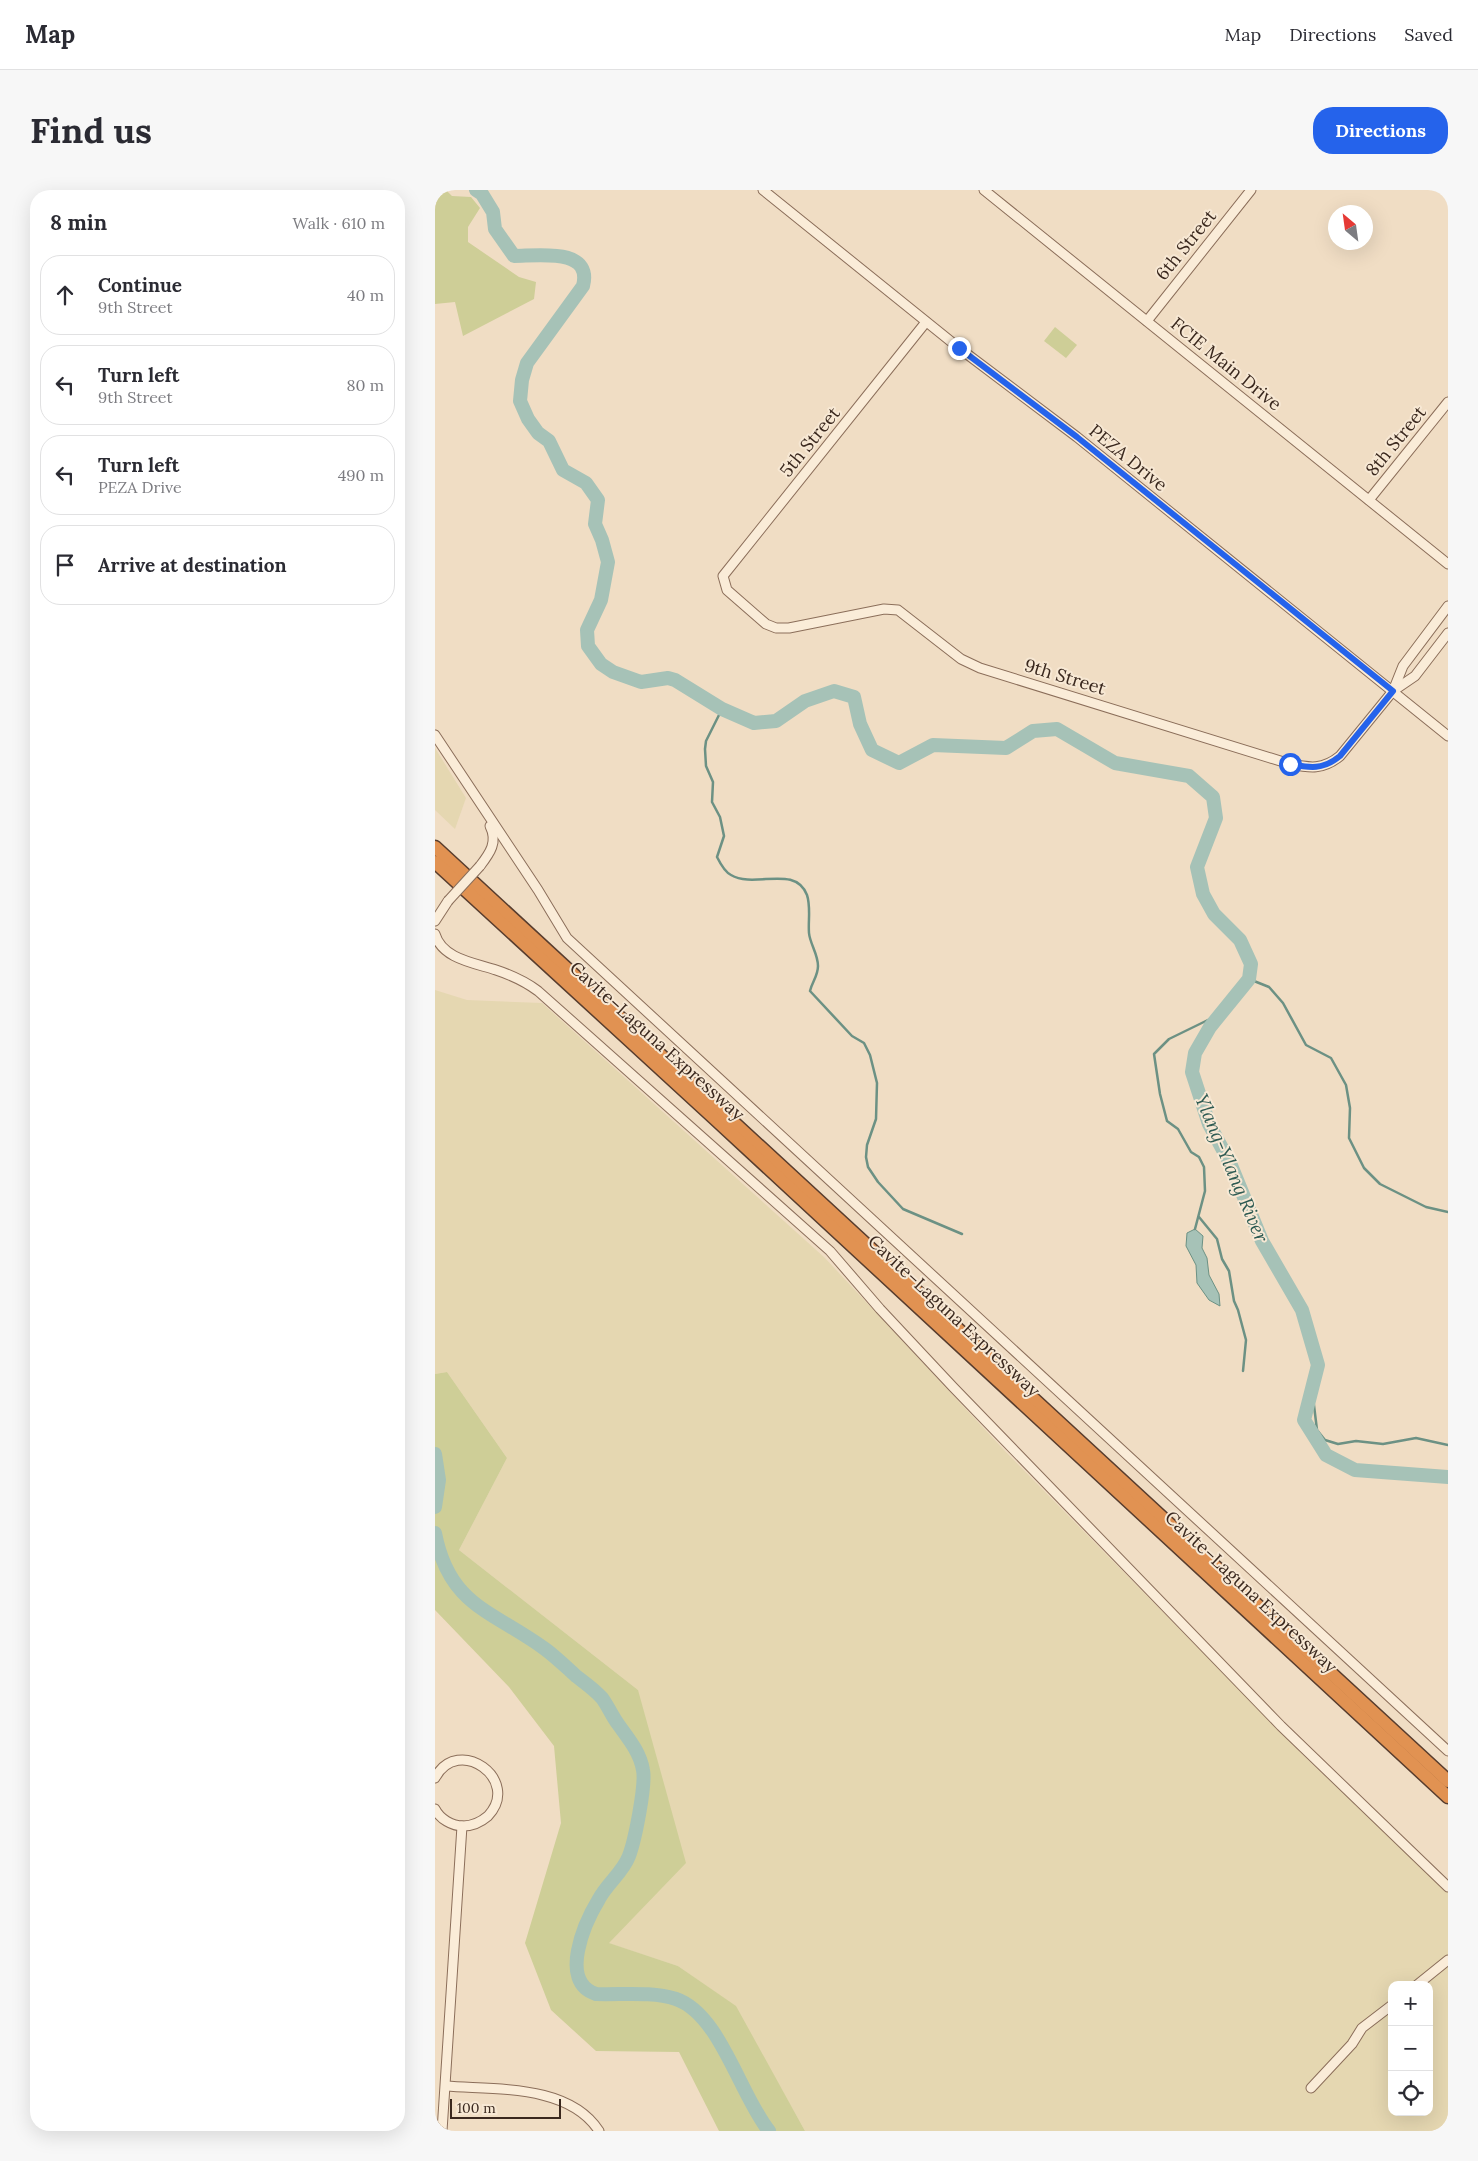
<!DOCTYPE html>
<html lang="en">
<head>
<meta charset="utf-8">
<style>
  :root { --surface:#fff; --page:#f7f7f7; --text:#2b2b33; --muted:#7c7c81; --line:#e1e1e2; --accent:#2563eb }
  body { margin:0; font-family:Lora,serif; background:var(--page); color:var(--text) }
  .controls { position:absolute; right:15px; bottom:15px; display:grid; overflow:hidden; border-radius:10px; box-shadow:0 5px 20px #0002 }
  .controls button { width:45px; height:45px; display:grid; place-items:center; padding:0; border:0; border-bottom:1px solid var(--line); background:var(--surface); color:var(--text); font:25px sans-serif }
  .compass { position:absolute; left:893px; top:15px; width:45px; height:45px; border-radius:50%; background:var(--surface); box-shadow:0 5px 20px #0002; rotate:331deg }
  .scale { position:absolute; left:15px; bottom:12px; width:111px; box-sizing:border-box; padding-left:5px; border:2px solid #3a281e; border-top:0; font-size:14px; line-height:18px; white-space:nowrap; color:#3a281e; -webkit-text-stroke:4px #f7e8d4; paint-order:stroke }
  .stop { position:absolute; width:15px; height:15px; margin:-11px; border:4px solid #2563eb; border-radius:50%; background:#fff }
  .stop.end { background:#2563eb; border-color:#fff; box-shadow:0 1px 5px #0008 }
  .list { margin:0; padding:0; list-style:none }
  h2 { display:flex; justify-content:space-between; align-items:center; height:65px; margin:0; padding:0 20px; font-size:21px }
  h2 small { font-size:16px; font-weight:400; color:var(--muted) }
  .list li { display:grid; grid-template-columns:32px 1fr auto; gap:15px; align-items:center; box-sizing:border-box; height:80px; margin:0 10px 10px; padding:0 10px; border:1px solid var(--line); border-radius:20px }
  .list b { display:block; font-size:19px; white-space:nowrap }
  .list p { margin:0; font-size:16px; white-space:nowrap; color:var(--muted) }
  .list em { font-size:16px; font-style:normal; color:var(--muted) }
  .icon { flex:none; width:28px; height:28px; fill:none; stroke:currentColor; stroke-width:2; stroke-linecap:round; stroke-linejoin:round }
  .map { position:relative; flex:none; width:1013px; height:1941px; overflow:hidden; border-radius:20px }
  header { display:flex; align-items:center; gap:30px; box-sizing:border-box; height:70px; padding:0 25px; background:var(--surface); border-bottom:1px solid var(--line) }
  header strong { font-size:24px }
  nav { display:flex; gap:28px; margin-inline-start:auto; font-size:18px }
  .intro { display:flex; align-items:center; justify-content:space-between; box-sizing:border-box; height:120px; padding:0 30px }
  h1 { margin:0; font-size:35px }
  .button { padding:12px 22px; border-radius:20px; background:var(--accent); color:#fff; font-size:18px; font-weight:700 }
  main { display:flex; gap:30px; padding:0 30px }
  aside { flex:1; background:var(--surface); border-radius:20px; box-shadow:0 5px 20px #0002 }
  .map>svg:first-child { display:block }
  .farmland { fill:#e5d7b1; fill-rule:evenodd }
  .green { fill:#cece97 }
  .water { fill:#a6c2b7; stroke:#6c9184 }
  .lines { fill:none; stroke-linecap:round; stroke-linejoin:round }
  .stream { stroke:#6c9184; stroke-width:2.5 }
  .river { stroke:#a6c2b7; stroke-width:14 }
  .minor-casing { stroke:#8b6e5a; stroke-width:11 }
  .highway-casing { stroke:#583d2e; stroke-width:15 }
  .minor { stroke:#faecd8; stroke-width:9 }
  .highway { stroke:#e19252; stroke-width:12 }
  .minor-bridge-casing { stroke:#8b6e5a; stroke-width:11; stroke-linecap:butt }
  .minor-bridge { stroke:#faecd8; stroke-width:9 }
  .route { stroke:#2563eb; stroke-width:6 }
  .labels { text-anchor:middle; stroke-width:4; stroke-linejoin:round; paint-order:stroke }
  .street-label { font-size:18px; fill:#3a281e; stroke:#f7e8d4 }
  .water-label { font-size:19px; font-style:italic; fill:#2d5a52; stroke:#f7e8d4 }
</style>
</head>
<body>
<header>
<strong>Map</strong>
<nav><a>Map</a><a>Directions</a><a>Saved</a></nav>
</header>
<div class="intro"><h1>Find us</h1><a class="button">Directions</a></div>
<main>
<aside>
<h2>8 min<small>Walk · 610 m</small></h2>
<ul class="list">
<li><svg class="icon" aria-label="ahead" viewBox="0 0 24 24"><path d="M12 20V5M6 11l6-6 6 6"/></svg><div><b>Continue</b><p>9th Street</p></div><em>40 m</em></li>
<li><svg class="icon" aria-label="left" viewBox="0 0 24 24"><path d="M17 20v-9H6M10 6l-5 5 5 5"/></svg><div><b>Turn left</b><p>9th Street</p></div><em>80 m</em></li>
<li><svg class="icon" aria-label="left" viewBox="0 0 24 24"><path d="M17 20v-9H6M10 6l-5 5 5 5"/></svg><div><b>Turn left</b><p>PEZA Drive</p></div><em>490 m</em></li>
<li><svg class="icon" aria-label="arrive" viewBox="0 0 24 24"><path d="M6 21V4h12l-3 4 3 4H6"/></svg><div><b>Arrive at destination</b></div></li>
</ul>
</aside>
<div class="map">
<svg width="1013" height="1941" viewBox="0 0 1013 1941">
  <rect width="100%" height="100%" fill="#f0ddc4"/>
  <g class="farmland">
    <polygon points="0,558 31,608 20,639 0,620"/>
    <path d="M0,800L32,810L107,813L390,1068L569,1260L871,1568L1013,1701V1941H370L300,1816L243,1776L173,1753L203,1500L24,1360L72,1268L12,1182L0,1184ZM957,1795H994V1922H957Z"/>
  </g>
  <g class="green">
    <polygon points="0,0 11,0 17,6 36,7 45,18 33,37 33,52 84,87 101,92 99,109 28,146 20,112 0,114"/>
    <polygon points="620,137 642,155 631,168 609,151"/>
    <polygon points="12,1182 72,1268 24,1360 203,1500 251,1673 174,1753 243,1776 301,1816 370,1941 284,1941 244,1862 161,1861 116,1820 90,1753 126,1633 119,1556 74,1497 0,1420 0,1364 3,1362 0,1358 0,1184"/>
  </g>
  <polygon class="water" points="760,1039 768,1046 767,1058 772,1068 774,1085 784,1104 785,1116 774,1110 762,1093 761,1075 751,1056 752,1043"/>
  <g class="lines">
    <g class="stream">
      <path d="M287,519L271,551L270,559L271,576L278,592L277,612L285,627L289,646L282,667C285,673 290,682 296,685C320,699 360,674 372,705C376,717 373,731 374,743C375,754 383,764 383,776C383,786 377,792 375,801L417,846L429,853L435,865L442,893L441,929L432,955L431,967L433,977L443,992L468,1019L527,1044"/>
      <polyline points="814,789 834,797 848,813 871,855 896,868 911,895 915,918 914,948 929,978 945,994 991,1017 1013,1022"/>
      <polyline points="764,1027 782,1049 787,1069 794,1081 799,1111 803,1120 811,1150 808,1181"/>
      <polyline points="760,1039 770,1001 769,977 764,967 756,962 743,939 732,931 725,904 719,864 734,849 777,828 796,812"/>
      <polyline points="877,1199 882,1240 890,1250 903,1254 921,1251 948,1254 981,1248 1013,1255"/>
    </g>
    <g class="river">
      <path d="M41,0L47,4L58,22L60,39L79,66C102,66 158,57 148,96L92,173L87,190L85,211L93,229L103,243L114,251L128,280L151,293L163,310L160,334L167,350L173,372L166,410L152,440L153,456L166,474L178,482L206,492L233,488L240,490L287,519L319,533L341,531L370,511L399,501L419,507L425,534L437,560L464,573L498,555L571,558L598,541L622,539L680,573L754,586L778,607L781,628L762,677L768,704L779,724L805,750L816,774L814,789L775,837L760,863L757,882L774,934L795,973L827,1051L867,1120L883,1175L869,1230L891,1265L920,1280L1013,1287"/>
      <polyline points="0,1264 4,1290 0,1317"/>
      <path d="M0,1343C14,1416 58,1421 110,1459C121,1467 131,1477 141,1486C150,1493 159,1499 167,1508C173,1516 177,1526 183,1534C193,1548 205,1562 208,1580C211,1595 200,1650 194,1666C188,1682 172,1694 164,1709C150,1732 123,1792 161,1804C187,1805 216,1801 241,1809C285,1824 305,1905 334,1941"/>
    </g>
    <g class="minor-casing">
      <g id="minor">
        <polyline points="328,0 524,158 642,247 1013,546"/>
        <polyline points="549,0 1013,374"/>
        <polyline points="712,131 816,0"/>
        <path d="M491,132L288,386L292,400L331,434L341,438H354L449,419L463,420L526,469L545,478L855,574C875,578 888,580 905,566L958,501L980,486L1013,443"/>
        <polyline points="934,310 1013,212"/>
        <polyline points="958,501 968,476 1013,416"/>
        <polyline points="0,545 103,700 132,748 1013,1561"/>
        <path d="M45,676C55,663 63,652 55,636"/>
        <polyline points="0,731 13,711"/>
        <path d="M0,744C7,769 40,773 61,780C76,785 91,792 103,801L395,1061L445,1119L518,1197L846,1536L1013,1697"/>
        <path d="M0,1588C23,1544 87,1590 53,1626C46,1632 38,1636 28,1636C17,1636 5,1629 0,1619"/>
        <polyline points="982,1795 1013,1770"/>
        <path d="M11,1896C60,1900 134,1894 164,1941"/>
        <polyline points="876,1898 917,1854 927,1838 957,1815"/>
        <polyline points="7,1941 27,1636"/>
      </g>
    </g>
    <g class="highway-casing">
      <g id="highway">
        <polyline points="0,657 1013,1591"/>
        <polyline points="0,672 278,927 1013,1607"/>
      </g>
    </g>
    <use href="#minor" class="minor"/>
    <use href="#highway" class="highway"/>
    <g class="minor-bridge-casing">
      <polyline id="minor-bridge" points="13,711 45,676"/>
    </g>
    <use href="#minor-bridge" class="minor-bridge"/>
  </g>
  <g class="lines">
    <path class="route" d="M524,158L642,247L958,501L905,566C888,580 875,578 855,574"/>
  </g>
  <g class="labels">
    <g class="street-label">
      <text transform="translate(751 55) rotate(-51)" y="6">6th Street</text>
      <text transform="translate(791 174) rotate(39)" y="6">FCIE Main Drive</text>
      <text transform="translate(961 251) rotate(-51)" y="6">8th Street</text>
      <text transform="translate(375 252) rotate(-51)" y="6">5th Street</text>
      <text transform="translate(693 268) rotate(39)" y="6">PEZA Drive</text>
      <text transform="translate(630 487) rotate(17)" y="6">9th Street</text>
      <text transform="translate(222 851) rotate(42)" y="6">Cavite–Laguna Expressway</text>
      <text transform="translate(519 1126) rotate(43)" y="6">Cavite–Laguna Expressway</text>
      <text transform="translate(816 1402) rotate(43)" y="6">Cavite–Laguna Expressway</text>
    </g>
    <g class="water-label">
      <text transform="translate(797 978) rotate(67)" y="7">Ylang-Ylang River</text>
    </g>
  </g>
</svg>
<div class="controls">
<button>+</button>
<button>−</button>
<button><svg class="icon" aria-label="locate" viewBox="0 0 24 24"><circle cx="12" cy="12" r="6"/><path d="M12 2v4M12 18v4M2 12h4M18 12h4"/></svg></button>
</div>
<svg class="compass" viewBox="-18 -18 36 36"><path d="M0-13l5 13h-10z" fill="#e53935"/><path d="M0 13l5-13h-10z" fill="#7c7c81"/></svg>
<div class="scale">100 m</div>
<div class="stop" style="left:855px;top:574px"></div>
<div class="stop end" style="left:524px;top:158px"></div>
</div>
</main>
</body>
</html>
